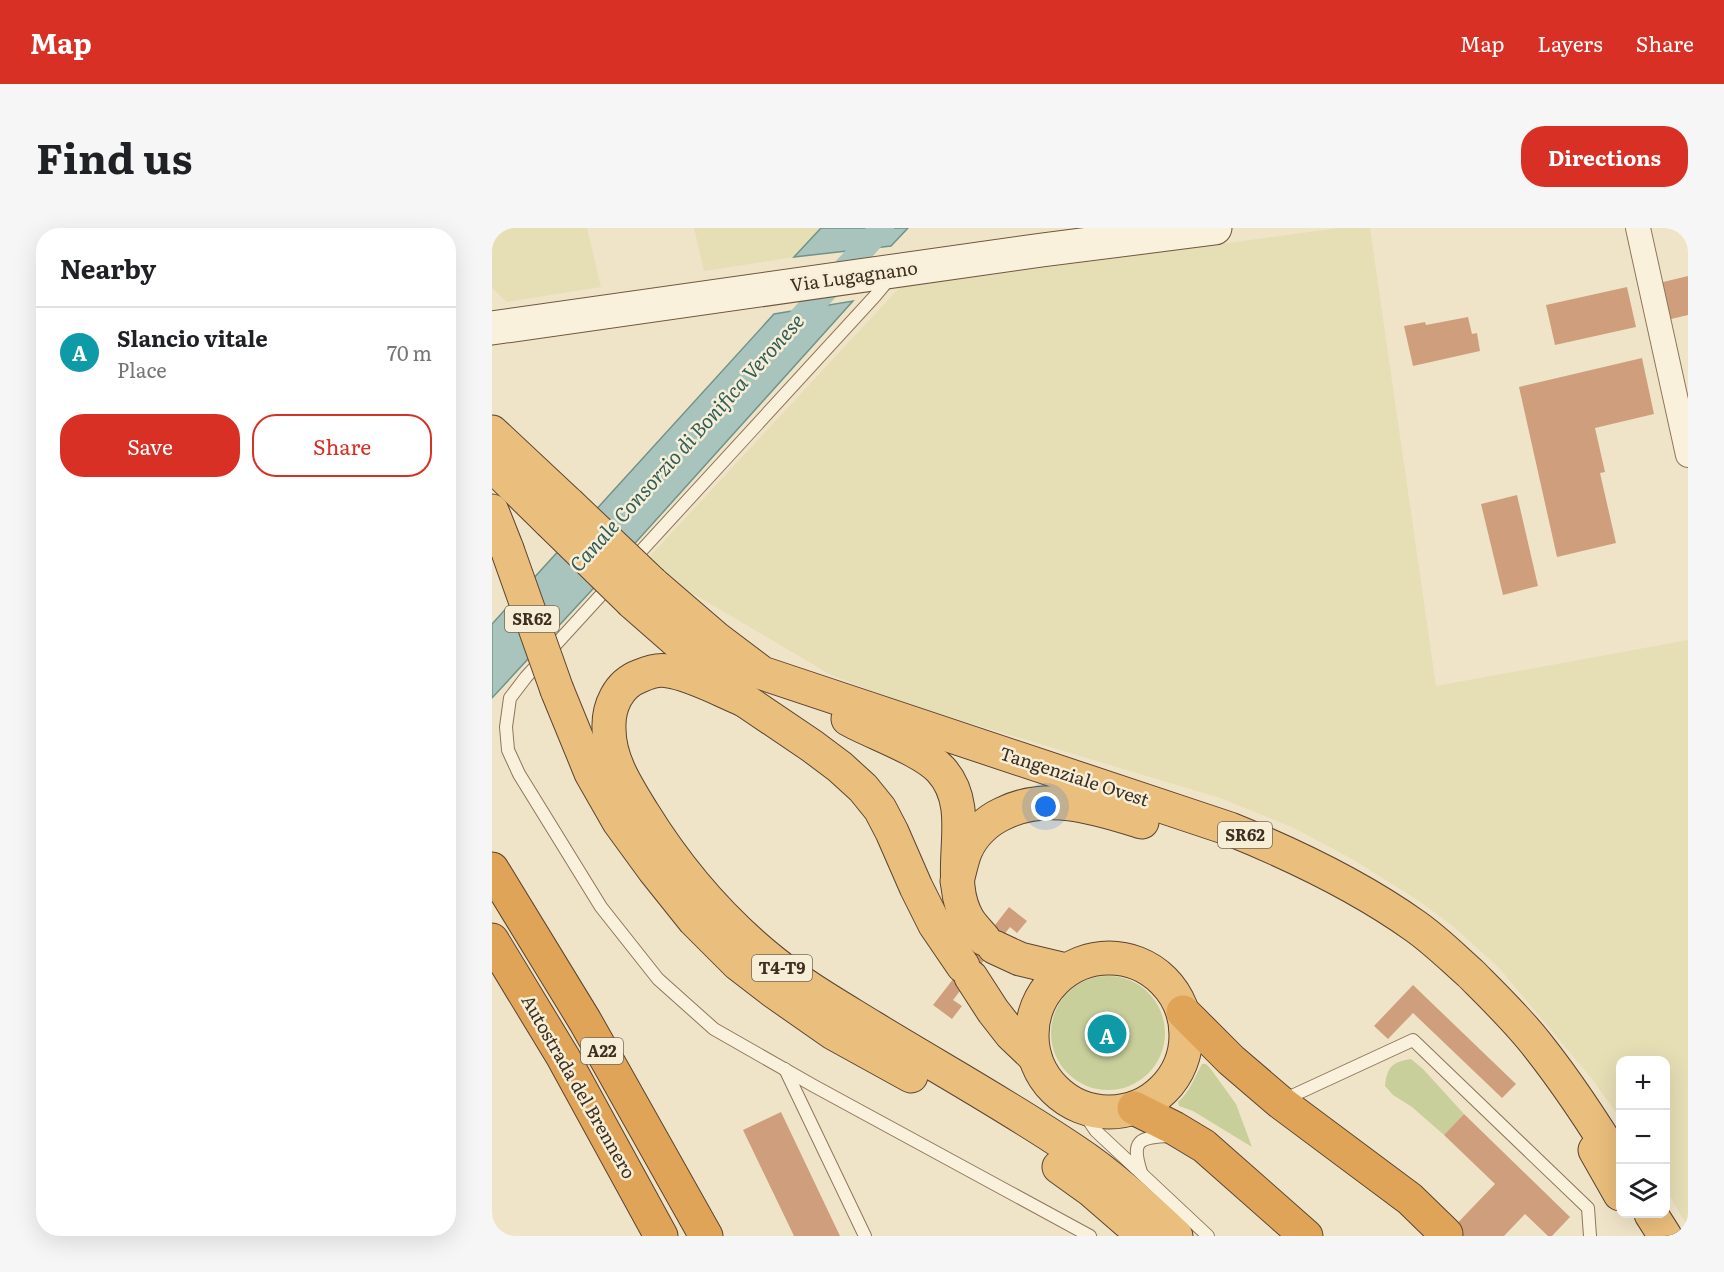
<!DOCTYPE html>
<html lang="en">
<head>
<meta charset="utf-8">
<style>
  :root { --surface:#fff; --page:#f6f6f6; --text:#202124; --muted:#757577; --line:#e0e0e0; --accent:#d93025 }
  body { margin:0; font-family:Literata,serif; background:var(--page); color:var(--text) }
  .controls { position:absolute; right:18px; bottom:18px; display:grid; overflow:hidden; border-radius:12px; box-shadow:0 6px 24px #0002 }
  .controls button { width:54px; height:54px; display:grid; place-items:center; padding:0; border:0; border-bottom:2px solid var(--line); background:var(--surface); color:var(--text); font:30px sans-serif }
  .you { position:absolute; left:554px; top:579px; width:21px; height:21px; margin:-15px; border:4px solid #fff; border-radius:50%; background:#1a73e8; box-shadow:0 0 0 9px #1a73e833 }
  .badge { display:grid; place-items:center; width:39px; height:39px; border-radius:50%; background:var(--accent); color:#fff; font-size:20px; font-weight:700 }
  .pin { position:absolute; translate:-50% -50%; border:3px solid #fff; box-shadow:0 2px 6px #0006 }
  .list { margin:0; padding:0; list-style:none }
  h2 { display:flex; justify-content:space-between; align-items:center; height:78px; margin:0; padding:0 24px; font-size:26px }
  h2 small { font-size:20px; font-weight:400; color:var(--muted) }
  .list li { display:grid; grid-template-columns:39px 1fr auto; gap:18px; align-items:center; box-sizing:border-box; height:90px; padding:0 24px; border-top:2px solid var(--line) }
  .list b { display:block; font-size:22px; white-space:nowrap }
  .list p { margin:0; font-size:20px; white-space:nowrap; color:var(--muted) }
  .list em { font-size:20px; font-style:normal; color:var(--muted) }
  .actions { display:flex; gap:12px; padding:18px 24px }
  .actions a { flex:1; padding:14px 0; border:2px solid var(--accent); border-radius:24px; text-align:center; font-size:21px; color:var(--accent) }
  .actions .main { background:var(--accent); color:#fff }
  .icon { flex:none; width:33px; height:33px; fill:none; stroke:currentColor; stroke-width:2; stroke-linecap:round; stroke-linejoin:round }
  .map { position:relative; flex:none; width:1196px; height:1008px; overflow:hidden; border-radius:24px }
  header { display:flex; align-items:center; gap:36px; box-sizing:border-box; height:84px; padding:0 30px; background:var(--accent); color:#fff }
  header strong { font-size:28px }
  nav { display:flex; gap:33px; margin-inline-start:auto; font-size:21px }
  .intro { display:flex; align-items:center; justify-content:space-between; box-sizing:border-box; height:144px; padding:0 36px }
  h1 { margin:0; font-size:42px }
  .button { padding:15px 27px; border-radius:24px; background:var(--accent); color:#fff; font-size:21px; font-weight:700 }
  main { display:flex; gap:36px; padding:0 36px }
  aside { flex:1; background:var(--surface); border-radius:24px; box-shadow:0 6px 24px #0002 }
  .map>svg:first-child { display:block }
  .farmland { fill:#e6deb5 }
  .green { fill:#c9cf9b }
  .water { fill:#a9c4bc; stroke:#6f938a; stroke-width:1.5 }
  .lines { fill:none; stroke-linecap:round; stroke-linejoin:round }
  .canal { stroke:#a9c4bc; stroke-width:24 }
  .building { fill:#cf9f7d }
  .service-casing { stroke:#8d765c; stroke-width:14 }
  .minor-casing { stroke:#8d765c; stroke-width:26 }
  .secondary-casing { stroke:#6f573f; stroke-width:35 }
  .trunk-casing { stroke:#5b4430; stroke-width:35 }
  .motorway-casing { stroke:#5b4430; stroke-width:35 }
  .service { stroke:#faf1dc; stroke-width:12 }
  .minor { stroke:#faf1dc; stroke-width:24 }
  .secondary { stroke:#faf1dc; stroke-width:33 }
  .trunk { stroke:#eabe7c; stroke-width:33 }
  .motorway { stroke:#e0a458; stroke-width:33 }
  .trunk-bridge-casing { stroke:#5b4430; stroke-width:35; stroke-linecap:butt }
  .trunk-bridge { stroke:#eabe7c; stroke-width:33 }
  .labels { text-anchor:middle; stroke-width:5; stroke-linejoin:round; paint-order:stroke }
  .shield { fill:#f7eed8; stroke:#756857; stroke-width:1.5 }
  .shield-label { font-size:16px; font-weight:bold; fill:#3d2e20 }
  .street-label { font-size:18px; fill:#3d2e20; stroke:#f7eed8 }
  .water-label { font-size:20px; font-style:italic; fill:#2f5d5a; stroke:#f7eed8 }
</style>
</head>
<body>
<header>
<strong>Map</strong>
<nav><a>Map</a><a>Layers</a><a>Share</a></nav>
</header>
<div class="intro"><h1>Find us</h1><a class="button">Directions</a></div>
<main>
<aside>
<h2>Nearby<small></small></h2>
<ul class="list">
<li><span class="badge" style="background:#0f9aa8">A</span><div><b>Slancio vitale</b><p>Place</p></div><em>70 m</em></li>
</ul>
<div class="actions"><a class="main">Save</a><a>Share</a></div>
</aside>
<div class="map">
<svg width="1196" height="1008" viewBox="0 0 1196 1008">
  <rect width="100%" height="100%" fill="#f0e4c8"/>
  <g class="farmland">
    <polygon points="0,0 95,0 109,59 15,74 0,60"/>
    <polygon points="202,0 329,0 302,29 212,43"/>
    <polygon points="847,0 878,0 944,458 1196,412 1196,999 1174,962 1174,832 1128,832 1128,890 1100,851 1007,740 961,698 927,673 862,632 800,599 728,570 408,474 339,447 193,361 158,328 408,59"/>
  </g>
  <g class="green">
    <circle cx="616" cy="805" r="57"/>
    <path d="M919,831L931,841L972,886L952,907L920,879L901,867L893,858C895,839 900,834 919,831Z"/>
    <path d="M710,836H714L718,840L744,876L760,919L701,883L687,878L686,874C698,864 702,850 710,836Z"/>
  </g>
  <g class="water">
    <polygon points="329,0 416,0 399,18 302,29"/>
    <polygon points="361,73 136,323 0,470 0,396 282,86"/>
  </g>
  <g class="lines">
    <polyline class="canal" points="297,103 390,0"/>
  </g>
  <g class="building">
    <polygon points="1196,48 1196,87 1175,92 1167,55"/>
    <polygon points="1135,59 1144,99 1063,117 1054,77"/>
    <polygon points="976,89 980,106 985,105 988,123 921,138 912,98 933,94 934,97"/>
    <polygon points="1150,130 1162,186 1103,200 1113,244 1108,245 1124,315 1065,329 1027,159"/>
    <polygon points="1025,267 1046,358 1011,367 989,276"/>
    <polygon points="517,679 535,693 525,705 518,699 461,772 470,778 460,791 441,777"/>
    <polygon points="921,757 1024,856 1010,870 921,785 896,811 882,798"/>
    <polygon points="289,884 348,1008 302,1008 251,902"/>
    <polygon points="972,886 1078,989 1060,1008 1056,1008 1033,986 1012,1008 953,1008 1003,956 952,907"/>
  </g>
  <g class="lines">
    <g class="service-casing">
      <g id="service">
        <polyline points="139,334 383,68 398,50"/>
        <polyline points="119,356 34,449 18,470 14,499 16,522 27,546 109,679 166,751 222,801 322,858 598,1008"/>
        <polyline points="293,841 373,1008"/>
        <polyline points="789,873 921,812 1096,980 1098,1008"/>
        <polyline points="586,877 604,903 716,1008"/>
        <path d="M649,944C639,913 646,909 678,908"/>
      </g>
    </g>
    <g class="minor-casing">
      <polyline id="minor" points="1146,0 1196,227"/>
    </g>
    <g class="secondary-casing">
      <polyline id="secondary" points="0,100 550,22 723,0"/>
    </g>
    <g class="trunk-casing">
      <g id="trunk">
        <polyline points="0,204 77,276"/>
        <polyline points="0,237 58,294"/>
        <polyline points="0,283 15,321"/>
        <path d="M160,355L225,411L270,445L738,601C802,627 867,658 923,698C943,712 960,729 978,745C1001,768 1026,792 1046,818C1076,856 1103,897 1128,938"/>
        <polyline points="140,374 252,472 320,518 348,539 371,560 388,581 400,604 424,659 443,697 471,738"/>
        <polyline points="65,462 99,545 127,594 162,642 202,692 246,736 281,763 341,805 419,848"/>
        <path d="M252,472C230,463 199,446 176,443C167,441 157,444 148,448C126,456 116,479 117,501C117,532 135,559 151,585C185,640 229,692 280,733C311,758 346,778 380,799C447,840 516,878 581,922C619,947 651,977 684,1008"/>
        <path d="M356,491C381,505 431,522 449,542C487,584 448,647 477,693C481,699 487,705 492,711"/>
        <path d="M465,653C468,643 470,631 474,622C481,606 495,593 510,586C555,563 605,580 650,594"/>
        <polyline points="502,719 528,731 574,742"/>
        <circle cx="617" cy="807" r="77"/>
        <polyline points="479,749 501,783 519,806 543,829"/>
        <polyline points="1103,922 1128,966"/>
        <polyline points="567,939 599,962 652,1008"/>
        <polyline points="1159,986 1173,1008"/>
      </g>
    </g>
    <g class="motorway-casing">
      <g id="motorway">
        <polyline points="0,641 93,793 214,1008"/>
        <polyline points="0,712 71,829 169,1008"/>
        <polyline points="691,784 739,832 788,874 918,971 954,1006"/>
        <polyline points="642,880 682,900 712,918 814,1008"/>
      </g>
    </g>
    <use href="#service" class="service"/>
    <use href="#minor" class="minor"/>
    <use href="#secondary" class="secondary"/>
    <use href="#trunk" class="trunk"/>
    <use href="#motorway" class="motorway"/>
    <g class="trunk-bridge-casing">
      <g id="trunk-bridge">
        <polyline points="77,276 160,355"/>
        <polyline points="58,294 140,374"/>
        <polyline points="15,321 65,462"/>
      </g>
    </g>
    <use href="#trunk-bridge" class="trunk-bridge"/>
  </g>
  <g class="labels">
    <g class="shield">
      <rect x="13" y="378" width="54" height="26" rx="4.5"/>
      <rect x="726" y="594" width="54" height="26" rx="4.5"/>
      <rect x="260" y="727" width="60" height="26" rx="4.5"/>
      <rect x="89" y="810" width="42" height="26" rx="4.5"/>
    </g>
    <g class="shield-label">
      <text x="40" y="397">SR62</text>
      <text x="753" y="613">SR62</text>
      <text x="290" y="746">T4-T9</text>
      <text x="110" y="829">A22</text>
    </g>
    <g class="street-label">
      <text transform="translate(362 49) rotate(-8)" y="6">Via Lugagnano</text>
      <text transform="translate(582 549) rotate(18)" y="6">Tangenziale Ovest</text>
      <text transform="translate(86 859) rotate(60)" y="6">Autostrada del Brennero</text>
    </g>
    <g class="water-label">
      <text transform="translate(195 215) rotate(-48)" y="7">Canale Consorzio di Bonifica Veronese</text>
    </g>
  </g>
</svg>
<div class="controls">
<button>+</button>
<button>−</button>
<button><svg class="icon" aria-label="layers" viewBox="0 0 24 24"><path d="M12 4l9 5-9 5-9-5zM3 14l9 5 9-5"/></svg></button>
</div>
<div class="you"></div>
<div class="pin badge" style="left:615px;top:806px;background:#0f9aa8">A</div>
</div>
</main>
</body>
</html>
